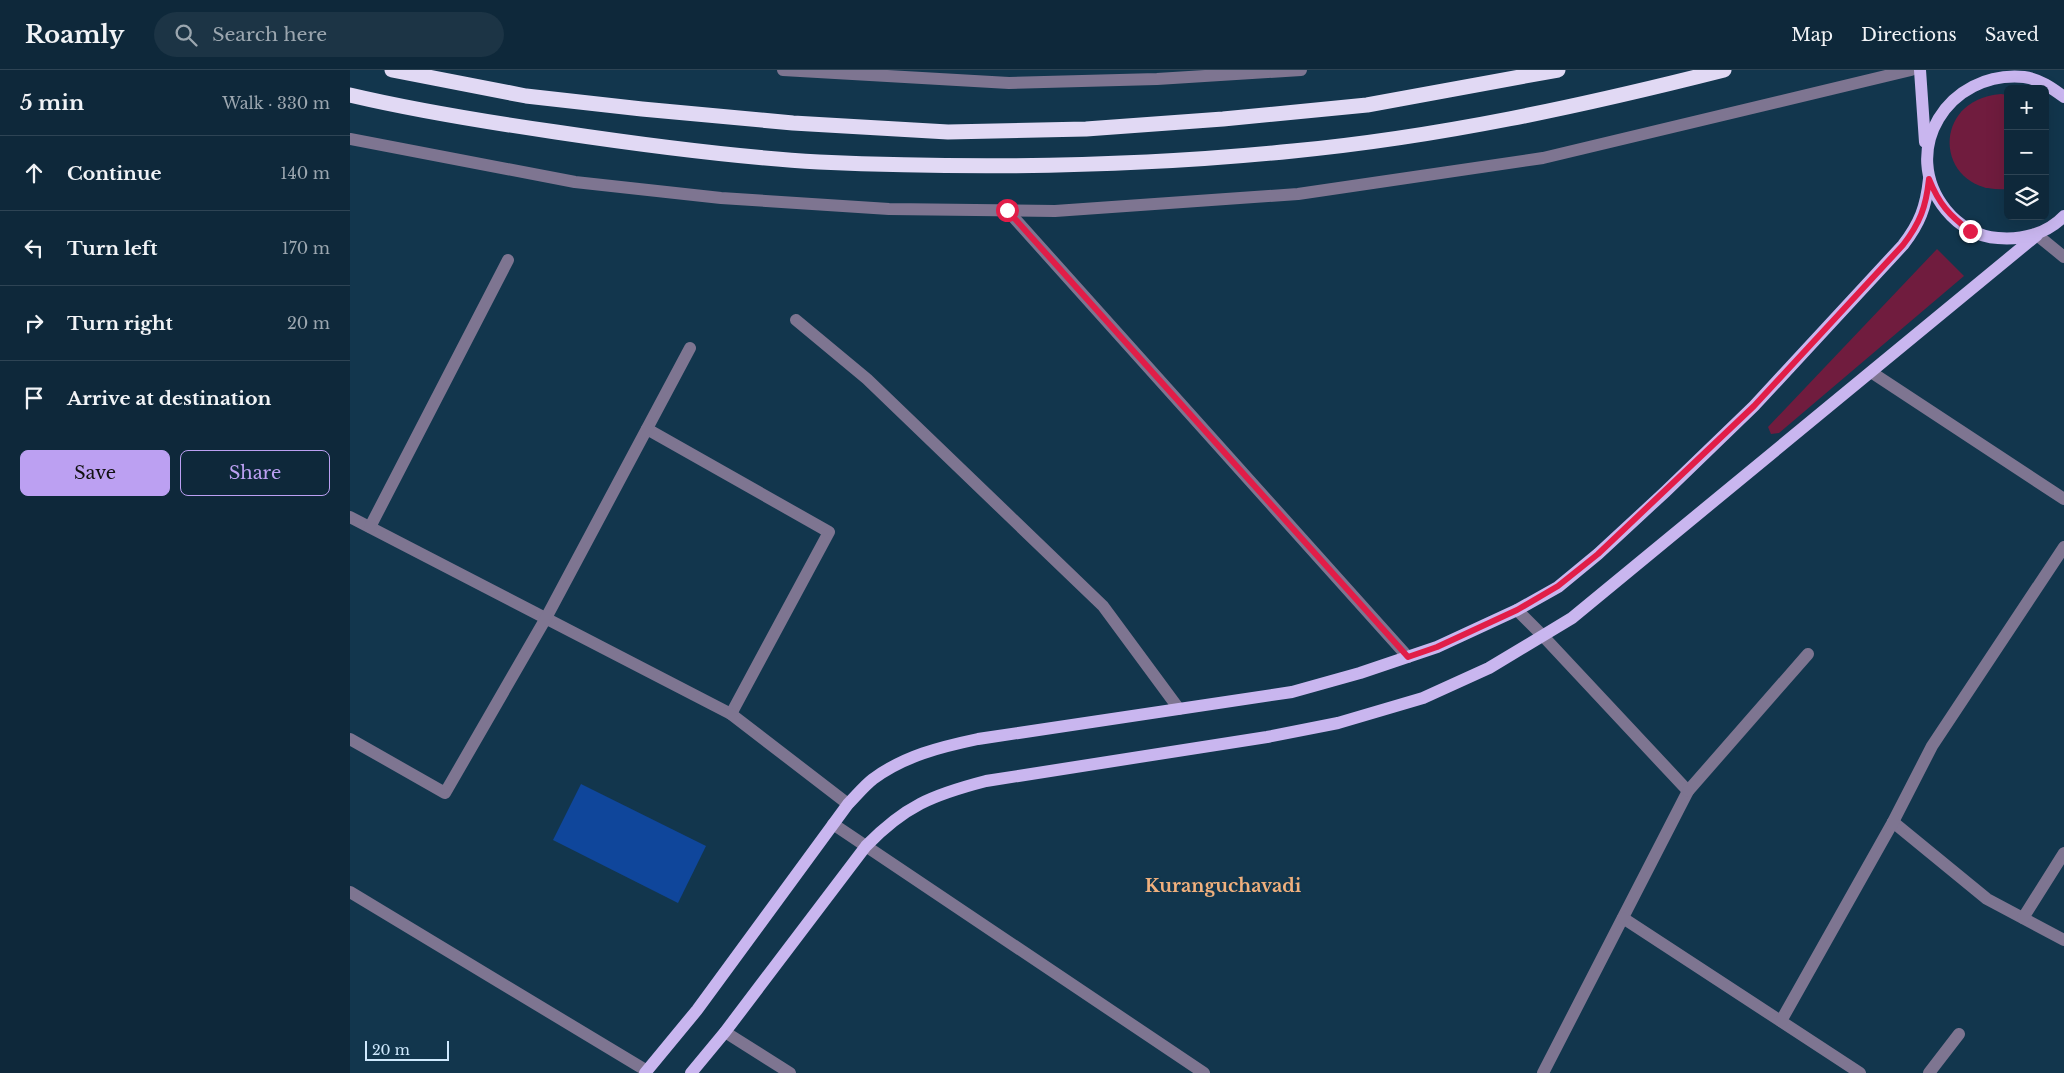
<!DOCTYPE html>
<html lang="en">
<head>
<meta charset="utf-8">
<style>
  :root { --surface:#0e283a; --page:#1c3445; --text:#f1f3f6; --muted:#9ba6af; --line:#2e4454; --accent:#bca0f2 }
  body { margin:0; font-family:"Libre Baskerville",serif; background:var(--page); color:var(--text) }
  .controls { position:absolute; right:15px; top:15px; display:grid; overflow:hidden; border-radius:8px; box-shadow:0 5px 20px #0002 }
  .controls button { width:45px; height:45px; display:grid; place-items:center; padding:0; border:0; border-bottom:1px solid var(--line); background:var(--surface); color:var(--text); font:25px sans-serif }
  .scale { position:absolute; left:15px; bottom:12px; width:84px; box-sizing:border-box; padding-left:5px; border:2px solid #cfe9fd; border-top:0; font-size:14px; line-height:18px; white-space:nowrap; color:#cfe9fd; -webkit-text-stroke:4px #12364d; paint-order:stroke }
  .stop { position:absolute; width:15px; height:15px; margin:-11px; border:4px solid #e11d48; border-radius:50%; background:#fff }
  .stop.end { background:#e11d48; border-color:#fff; box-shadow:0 1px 5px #0008 }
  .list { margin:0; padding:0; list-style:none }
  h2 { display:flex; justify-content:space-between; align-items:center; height:65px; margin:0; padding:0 20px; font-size:21px }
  h2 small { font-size:16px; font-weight:400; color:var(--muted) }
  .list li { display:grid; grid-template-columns:32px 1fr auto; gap:15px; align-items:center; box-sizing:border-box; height:75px; padding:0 20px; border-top:1px solid var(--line) }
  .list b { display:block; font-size:19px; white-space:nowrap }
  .list em { font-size:16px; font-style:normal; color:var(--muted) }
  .actions { display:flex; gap:10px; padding:15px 20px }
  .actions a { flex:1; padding:11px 0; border:1px solid var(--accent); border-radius:8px; text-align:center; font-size:18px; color:var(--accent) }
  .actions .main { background:var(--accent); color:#111 }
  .icon { flex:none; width:28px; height:28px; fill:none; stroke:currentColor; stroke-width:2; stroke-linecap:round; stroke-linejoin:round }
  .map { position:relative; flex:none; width:1714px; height:1003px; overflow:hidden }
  header { display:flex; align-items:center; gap:30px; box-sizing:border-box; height:70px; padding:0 25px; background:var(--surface); border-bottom:1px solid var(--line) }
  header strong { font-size:24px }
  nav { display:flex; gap:28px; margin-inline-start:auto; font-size:18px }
  .search { width:350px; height:45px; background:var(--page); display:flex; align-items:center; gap:12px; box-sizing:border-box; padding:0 18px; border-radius:28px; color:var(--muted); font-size:19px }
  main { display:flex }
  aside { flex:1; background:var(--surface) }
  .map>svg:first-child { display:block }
  .green { fill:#701c3e }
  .building { fill:#0f469b }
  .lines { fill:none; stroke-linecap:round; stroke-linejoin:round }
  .minor { stroke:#7e7591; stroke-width:12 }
  .major { stroke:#c9b6ef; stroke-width:12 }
  .highway { stroke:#e1d9f4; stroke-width:15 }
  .route { stroke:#e11d48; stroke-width:6 }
  .labels { text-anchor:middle; stroke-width:4; stroke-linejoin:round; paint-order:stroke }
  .quarter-label { font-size:18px; font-weight:bold; fill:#f0b07d; stroke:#12364d }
</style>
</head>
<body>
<header>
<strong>Roamly</strong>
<div class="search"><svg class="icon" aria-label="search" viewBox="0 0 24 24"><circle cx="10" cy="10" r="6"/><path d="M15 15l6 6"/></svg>Search here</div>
<nav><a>Map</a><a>Directions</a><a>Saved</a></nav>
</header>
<main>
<aside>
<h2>5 min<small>Walk · 330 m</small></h2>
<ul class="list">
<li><svg class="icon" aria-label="ahead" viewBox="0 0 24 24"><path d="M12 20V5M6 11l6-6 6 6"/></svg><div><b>Continue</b></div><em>140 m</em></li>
<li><svg class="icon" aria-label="left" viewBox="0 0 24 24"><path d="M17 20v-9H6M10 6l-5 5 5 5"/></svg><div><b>Turn left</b></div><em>170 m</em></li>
<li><svg class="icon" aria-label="right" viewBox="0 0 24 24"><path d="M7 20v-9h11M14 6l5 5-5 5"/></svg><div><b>Turn right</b></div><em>20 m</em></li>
<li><svg class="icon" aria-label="arrive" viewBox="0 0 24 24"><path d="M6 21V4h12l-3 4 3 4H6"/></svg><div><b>Arrive at destination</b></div></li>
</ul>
<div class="actions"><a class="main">Save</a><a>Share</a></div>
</aside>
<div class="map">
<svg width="1714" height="1003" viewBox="0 0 1714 1003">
  <rect width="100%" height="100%" fill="#12364d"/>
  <g class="green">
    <path d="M1651,24L1658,25V119C1586,126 1577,30 1651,24Z"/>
    <polygon points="1587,179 1614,206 1429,363 1421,364 1418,357"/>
  </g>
  <polygon class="building" points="231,714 356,776 328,833 203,770"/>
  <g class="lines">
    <g class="minor">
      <polyline points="433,0 659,13 807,9 951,0"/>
      <polyline points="0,69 225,112 371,128 539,139 705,141 948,124 1193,88 1561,0"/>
      <polyline points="657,140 1058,587"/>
      <polyline points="1687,165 1714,187"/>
      <polyline points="446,250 517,309 753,536 829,639"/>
      <polyline points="1521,302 1714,429"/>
      <polyline points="297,359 479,462 381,644"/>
      <polyline points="0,447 381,644 498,734"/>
      <polyline points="20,457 158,190"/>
      <polyline points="1167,540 1193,566 1338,721 1193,1003"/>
      <polyline points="0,669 95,723 196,548 340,278"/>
      <polyline points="1338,721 1458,584"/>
      <polyline points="1543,752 1637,829 1714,870"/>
      <polyline points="483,754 854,1003"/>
      <polyline points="0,822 297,1001"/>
      <polyline points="1273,848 1510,1003"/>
      <polyline points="1673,848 1714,783"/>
      <polyline points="1431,951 1543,752 1582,676 1714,477"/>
      <polyline points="375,962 440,1003"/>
      <polyline points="1579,1003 1609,964"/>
    </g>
    <g class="major">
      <polyline points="1570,0 1575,72"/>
      <path d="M1714,27C1702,18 1689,9 1674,7C1598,0 1548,81 1596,140C1609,156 1628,167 1648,168C1672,170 1697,164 1714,146"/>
      <path d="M295,1003L347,940L498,734C506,726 514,716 523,709C554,686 590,677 628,669L942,622L1010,603L1087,577L1167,540L1208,517L1248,484L1315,422L1404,336L1553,175C1570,153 1576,137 1579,109"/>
      <path d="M341,1003L375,962L516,776C555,736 582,725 636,711L917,667L988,653L1073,628L1139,598L1222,548L1687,165"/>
    </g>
    <g class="highway">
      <polyline points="42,0 176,26 292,39 443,53 598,62 736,59 873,49 1017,35 1208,0"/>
      <path d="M0,25C68,41 137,52 206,62C293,75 381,87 469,92C627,99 786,97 943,81C1089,67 1232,36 1374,0"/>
    </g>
  </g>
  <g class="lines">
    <path class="route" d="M657,140L1058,587L1087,577L1167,540L1208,516L1248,484L1404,336L1553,175C1570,153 1576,137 1579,109C1589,134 1599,145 1620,161"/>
  </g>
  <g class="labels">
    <g class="quarter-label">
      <text x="873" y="822">Kuranguchavadi</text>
    </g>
  </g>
</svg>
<div class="controls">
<button>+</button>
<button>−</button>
<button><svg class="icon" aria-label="layers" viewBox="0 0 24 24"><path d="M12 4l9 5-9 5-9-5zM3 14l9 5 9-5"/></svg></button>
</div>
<div class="scale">20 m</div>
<div class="stop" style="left:657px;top:140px"></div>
<div class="stop end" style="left:1620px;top:161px"></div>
</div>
</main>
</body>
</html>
